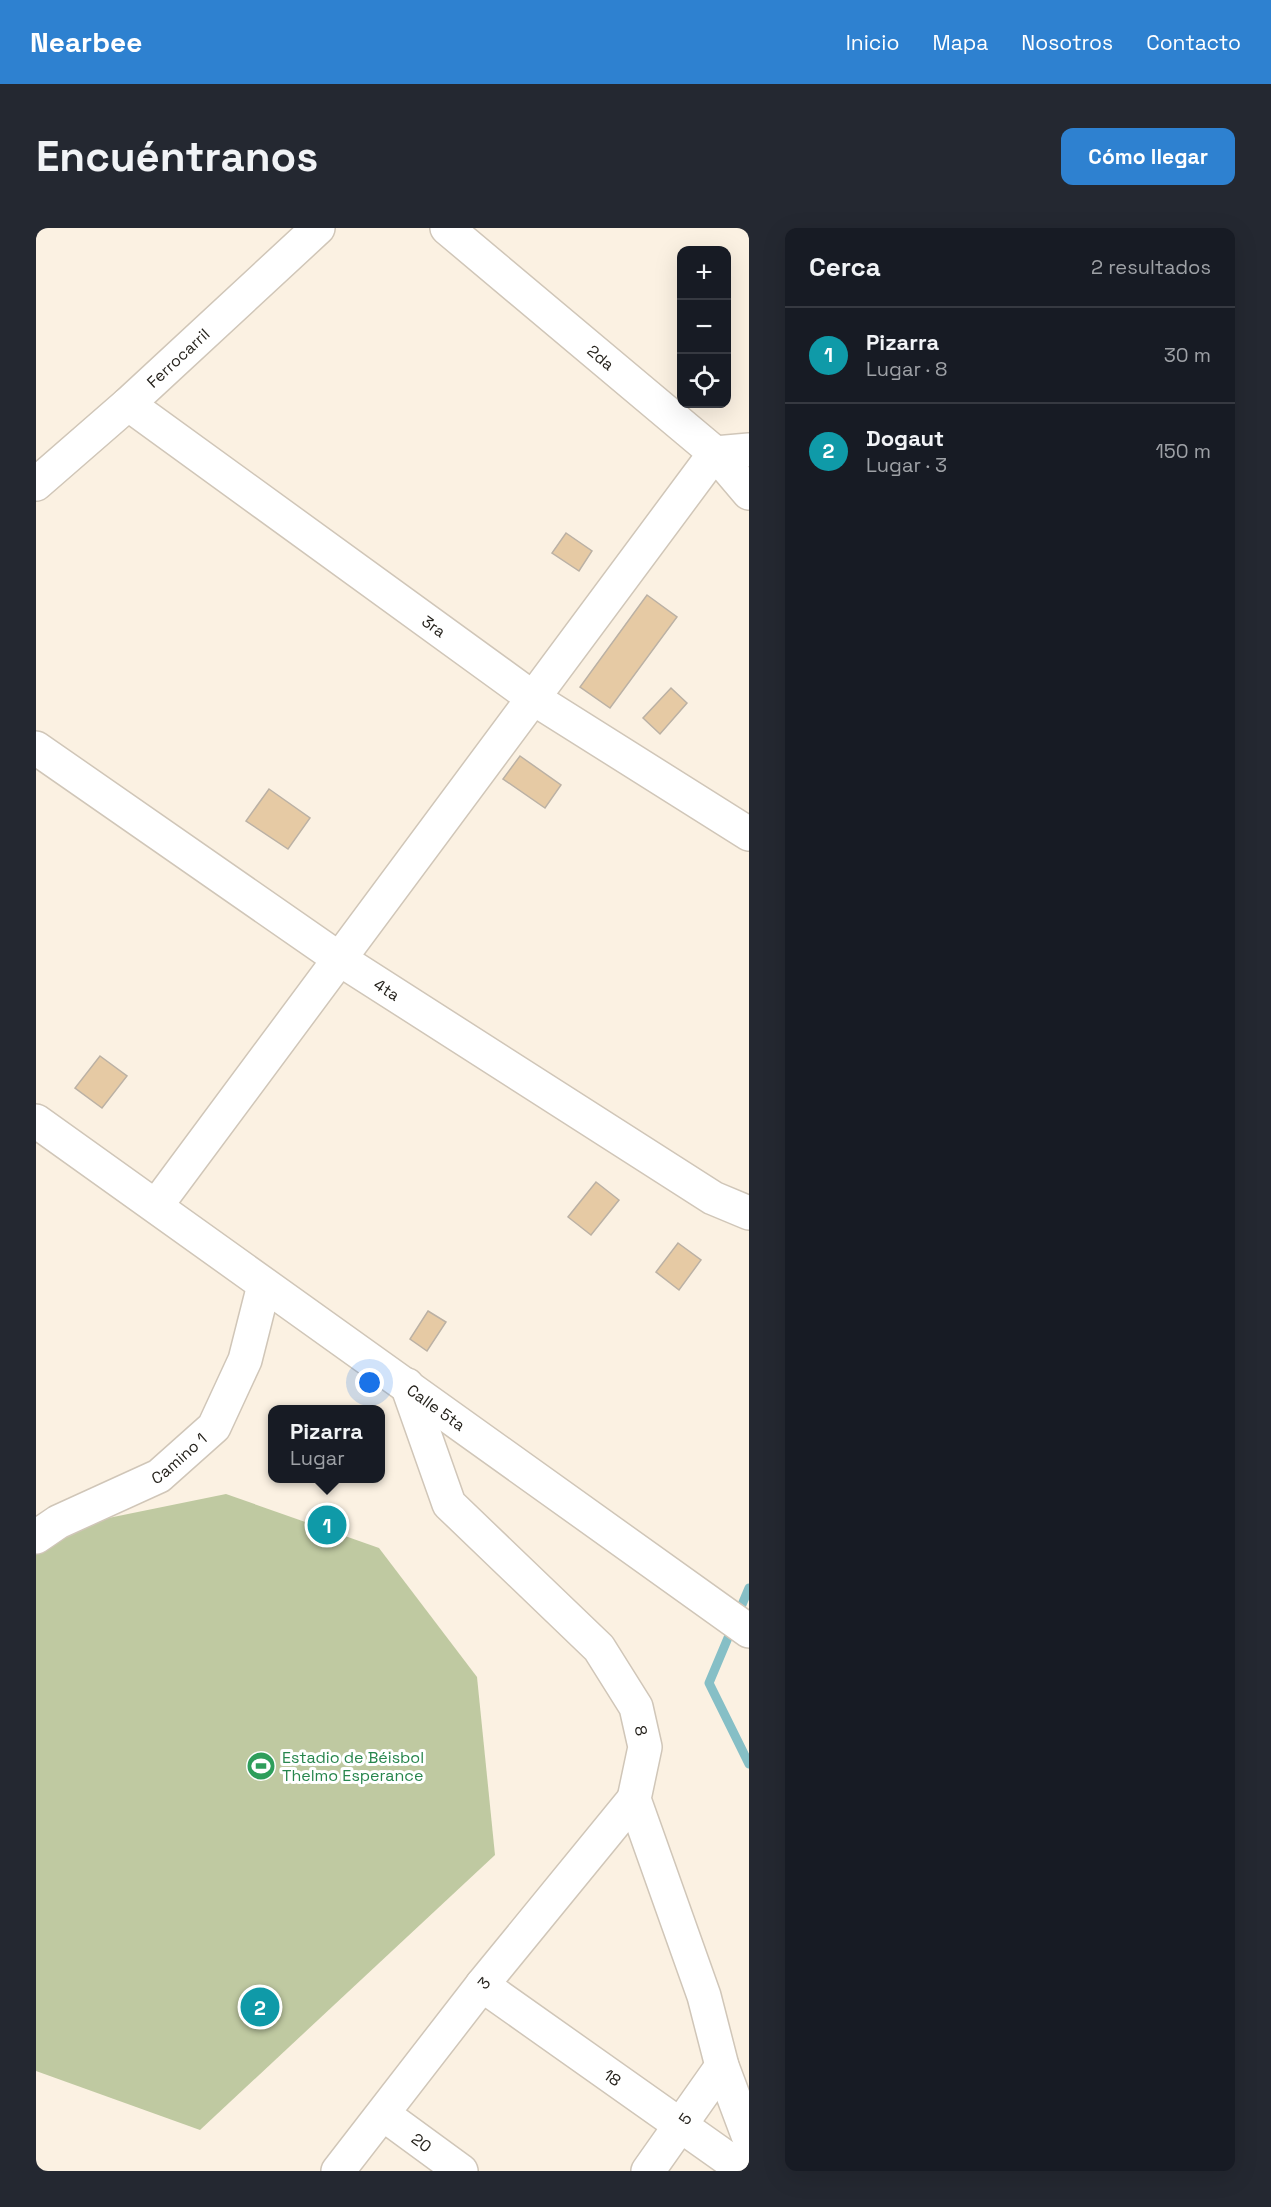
<!DOCTYPE html>
<html lang="es">
<head>
<meta charset="utf-8">
<style>
  :root { --surface:#171b24; --page:#242831; --text:#f1f3f6; --muted:#9ea1a6; --line:#363941; --accent:#2e81d0 }
  body { margin:0; font-family:"Space Grotesk",sans-serif; background:var(--page); color:var(--text) }
  .controls { position:absolute; right:18px; top:18px; display:grid; overflow:hidden; border-radius:12px; box-shadow:0 6px 24px #0002 }
  .controls button { width:54px; height:54px; display:grid; place-items:center; padding:0; border:0; border-bottom:2px solid var(--line); background:var(--surface); color:var(--text); font:30px sans-serif }
  .you { position:absolute; left:334px; top:1155px; width:21px; height:21px; margin:-15px; border:4px solid #fff; border-radius:50%; background:#1a73e8; box-shadow:0 0 0 9px #1a73e833 }
  .badge { display:grid; place-items:center; width:39px; height:39px; border-radius:50%; background:var(--accent); color:#fff; font-size:20px; font-weight:700 }
  .pin { position:absolute; translate:-50% -50%; border:3px solid #fff; box-shadow:0 2px 6px #0006 }
  .popup { position:absolute; left:232px; top:1177px; width:117px; height:78px; box-sizing:border-box; display:grid; place-content:center; border-radius:12px; background:var(--surface); filter:drop-shadow(0 2px 4px #0005); font-size:20px; white-space:nowrap; color:var(--muted) }
  .popup b { font-size:22px; color:var(--text) }
  .popup::after { content:''; position:absolute; left:50%; top:100%; margin-left:-12px; border:12px solid transparent; border-top-color:var(--surface) }
  .list { margin:0; padding:0; list-style:none }
  h2 { display:flex; justify-content:space-between; align-items:center; height:78px; margin:0; padding:0 24px; font-size:26px }
  h2 small { font-size:20px; font-weight:400; color:var(--muted) }
  .list li { display:grid; grid-template-columns:39px 1fr auto; gap:18px; align-items:center; box-sizing:border-box; height:96px; padding:0 24px; border-top:2px solid var(--line) }
  .list b { display:block; font-size:22px; white-space:nowrap }
  .list p { margin:0; font-size:20px; white-space:nowrap; color:var(--muted) }
  .list em { font-size:20px; font-style:normal; color:var(--muted) }
  .icon { flex:none; width:33px; height:33px; fill:none; stroke:currentColor; stroke-width:2; stroke-linecap:round; stroke-linejoin:round }
  .map { position:relative; flex:none; width:713px; height:1943px; overflow:hidden; border-radius:12px }
  header { display:flex; align-items:center; gap:36px; box-sizing:border-box; height:84px; padding:0 30px; background:var(--accent); color:#fff }
  header strong { font-size:28px }
  nav { display:flex; gap:33px; margin-inline-start:auto; font-size:21px }
  .intro { display:flex; align-items:center; justify-content:space-between; box-sizing:border-box; height:144px; padding:0 36px }
  h1 { margin:0; font-size:42px }
  .button { padding:15px 27px; border-radius:12px; background:var(--accent); color:#fff; font-size:21px; font-weight:700 }
  main { display:flex; gap:36px; padding:0 36px }
  aside { flex:1; background:var(--surface); border-radius:12px; box-shadow:0 6px 24px #0002 }
  .map>svg:first-child { display:block }
  .green { fill:#bfc9a1 }
  .lines { fill:none; stroke-linecap:round; stroke-linejoin:round }
  .stream { stroke:#86bfc6; stroke-width:9 }
  .building { fill:#e6caa4; stroke:#bbb1a4; stroke-width:1.5 }
  .minor-casing { stroke:#d0c6b8; stroke-width:36 }
  .minor { stroke:#fff; stroke-width:33 }
  .labels { text-anchor:middle; stroke-width:6; stroke-linejoin:round; paint-order:stroke }
  .street-label { font-size:16px; fill:#26231d; stroke:#fff }
  .leisure-label { font-size:16px; fill:#27864d; stroke:#fff; text-anchor:start }
</style>
</head>
<body>
<header>
<strong>Nearbee</strong>
<nav><a>Inicio</a><a>Mapa</a><a>Nosotros</a><a>Contacto</a></nav>
</header>
<div class="intro"><h1>Encuéntranos</h1><a class="button">Cómo llegar</a></div>
<main>
<div class="map">
<svg width="713" height="1943" viewBox="0 0 713 1943">
  <rect width="100%" height="100%" fill="#fbf1e2"/>
  <polygon class="green" points="190,1266 343,1320 441,1449 459,1627 164,1902 0,1843 0,1327 38,1297"/>
  <g class="lines">
    <polyline class="stream" points="713,1360 673,1455 713,1536"/>
  </g>
  <g class="building">
    <polygon points="530,305 556,323 543,343 516,325"/>
    <polygon points="611,367 641,389 574,480 544,459"/>
    <polygon points="635,460 651,475 624,506 607,490"/>
    <polygon points="484,528 525,557 509,580 467,551"/>
    <polygon points="233,561 274,590 252,621 210,593"/>
    <polygon points="64,828 91,848 66,880 39,860"/>
    <polygon points="560,954 583,972 555,1007 532,989"/>
    <polygon points="642,1015 665,1032 643,1062 620,1044"/>
    <polygon points="392,1083 410,1094 391,1123 374,1111"/>
    <polygon points="278,1289 307,1299 304,1306 275,1296"/>
    <polygon points="238,1766 243,1777 210,1792 205,1780"/>
  </g>
  <g class="lines">
    <g class="minor-casing">
      <g id="minor">
        <path id="s1" d="M411,0L679,225L713,265"/>
        <path id="s2" d="M92,176L497,470L713,606"/>
        <path id="s3" d="M0,256L92,176L282,0"/>
        <path id="s4" d="M0,520L302,730L677,970L713,985"/>
        <path id="s5" d="M0,893L713,1403"/>
        <polyline points="120,978 679,225 713,222"/>
        <path id="s6" d="M371,1157L413,1276L563,1420L600,1479L609,1519L598,1571L668,1768L686,1838L713,1910"/>
        <path id="s7" d="M0,1309L22,1294L123,1248L178,1199L209,1132L228,1057"/>
        <path id="s8" d="M446,1757L709,1943"/>
        <path id="s9" d="M347,1886L425,1943"/>
        <path id="s10" d="M302,1943L446,1757L598,1571"/>
        <path id="s11" d="M612,1943L686,1838"/>
      </g>
    </g>
    <use href="#minor" class="minor"/>
  </g>
  <defs>
    <g id="stadium-disc" transform="scale(1.5)"><circle r="9.5" fill="#2e9e5b" stroke="#fff"/><path d="M0-5a6.5 5 0 1 0 0 10a6.5 5 0 1 0 0-10ZM-3.5-1.8h7v3.6h-7Z" fill="#fff"/></g>
  </defs>
  <g fill-rule="evenodd">
    <use href="#stadium-disc" x="225" y="1538"/>
  </g>
  <g class="labels">
    <g class="street-label">
      <text dy="6" stroke="none"><textPath href="#s1" startOffset="201">2da</textPath></text>
      <text dy="6" stroke="none"><textPath href="#s3" startOffset="190">Ferrocarril</textPath></text>
      <text dy="6" stroke="none"><textPath href="#s2" startOffset="378">3ra</textPath></text>
      <text dy="6" stroke="none"><textPath href="#s4" startOffset="426">4ta</textPath></text>
      <text dy="6" stroke="none"><textPath href="#s5" startOffset="492">Calle 5ta</textPath></text>
      <text dy="6" stroke="none"><textPath href="#s7" startOffset="164">Camino 1</textPath></text>
      <text dy="6" stroke="none"><textPath href="#s6" startOffset="428">8</textPath></text>
      <text dy="6" stroke="none"><textPath href="#s10" startOffset="238">3</textPath></text>
      <text dy="6" stroke="none"><textPath href="#s8" startOffset="160">18</textPath></text>
      <text dy="6" stroke="none"><textPath href="#s11" startOffset="64">5</textPath></text>
      <text dy="6" stroke="none"><textPath href="#s9" startOffset="48">20</textPath></text>
    </g>
    <g class="leisure-label">
      <text x="246" y="1535">Estadio de Béisbol<tspan x="246" dy="18">Thelmo Esperance</tspan></text>
    </g>
  </g>
</svg>
<div class="controls">
<button>+</button>
<button>−</button>
<button><svg class="icon" aria-label="locate" viewBox="0 0 24 24"><circle cx="12" cy="12" r="6"/><path d="M12 2v4M12 18v4M2 12h4M18 12h4"/></svg></button>
</div>
<div class="you"></div>
<div class="pin badge" style="left:291px;top:1297px;background:#0f9aa8">1</div>
<div class="popup"><b>Pizarra</b>Lugar</div>
<div class="pin badge" style="left:224px;top:1779px;background:#0f9aa8">2</div>
</div>
<aside>
<h2>Cerca<small>2 resultados</small></h2>
<ul class="list">
<li><span class="badge" style="background:#0f9aa8">1</span><div><b>Pizarra</b><p>Lugar · 8</p></div><em>30 m</em></li>
<li><span class="badge" style="background:#0f9aa8">2</span><div><b>Dogaut</b><p>Lugar · 3</p></div><em>150 m</em></li>
</ul>
</aside>
</main>
</body>
</html>
